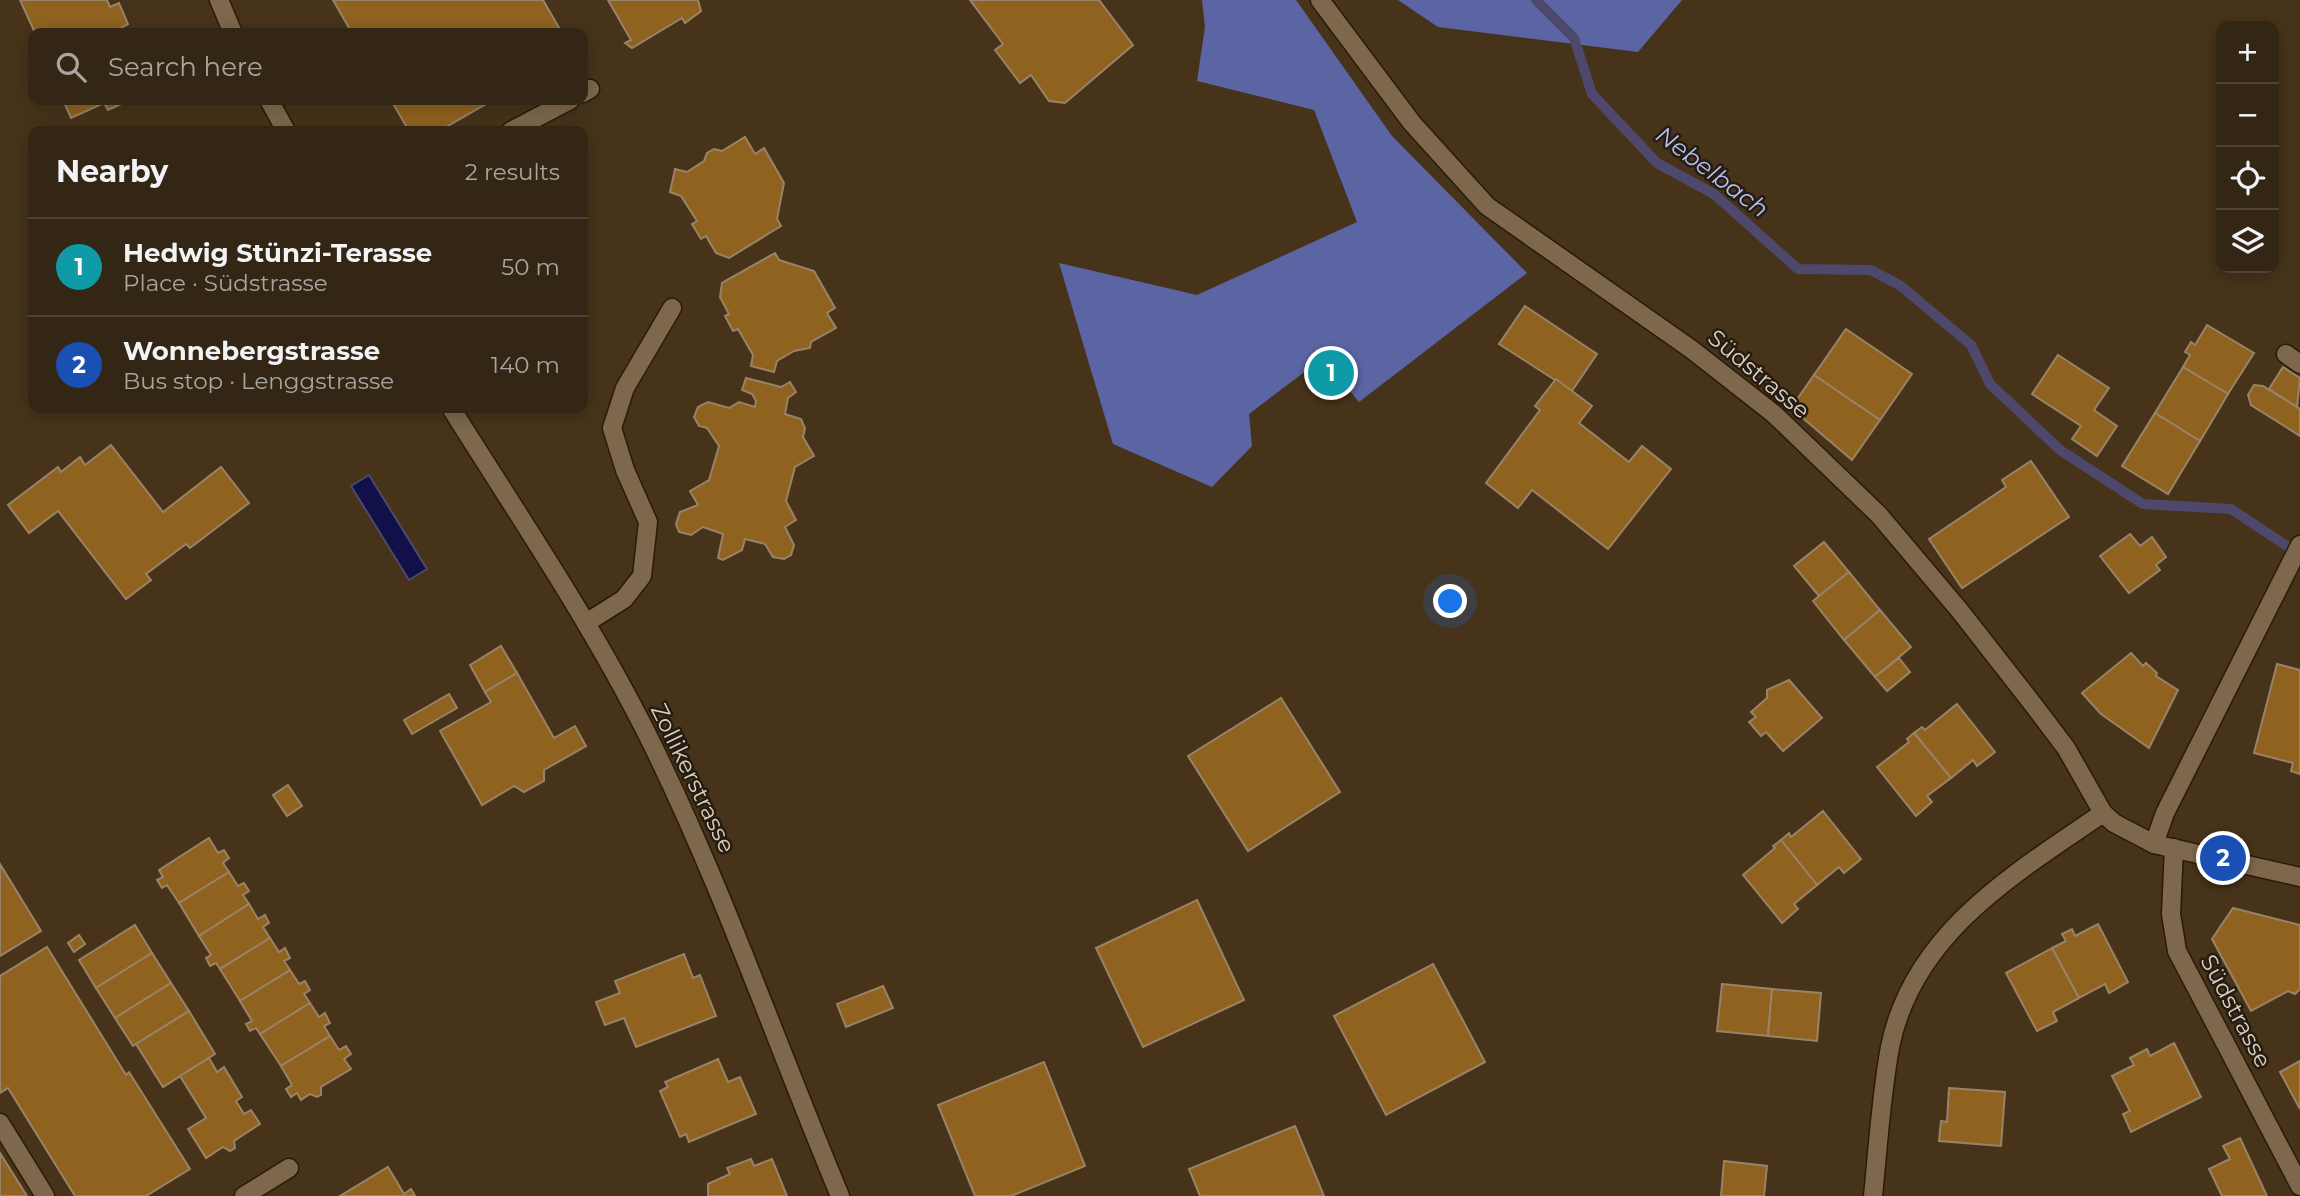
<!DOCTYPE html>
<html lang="en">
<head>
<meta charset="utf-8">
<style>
  :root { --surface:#342614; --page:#3f3222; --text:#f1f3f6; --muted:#a9a5a0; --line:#4e4334; --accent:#a5b1fc }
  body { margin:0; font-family:Montserrat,sans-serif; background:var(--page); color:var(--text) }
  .controls { position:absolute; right:21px; top:21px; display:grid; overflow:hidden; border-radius:14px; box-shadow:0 4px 18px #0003 }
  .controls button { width:63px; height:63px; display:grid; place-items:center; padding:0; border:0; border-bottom:2px solid var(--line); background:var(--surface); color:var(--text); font:35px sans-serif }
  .you { position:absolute; left:1451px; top:602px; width:24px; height:24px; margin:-18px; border:5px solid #fff; border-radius:50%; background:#1a73e8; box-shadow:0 0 0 10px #1a73e833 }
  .badge { display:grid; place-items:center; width:46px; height:46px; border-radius:50%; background:var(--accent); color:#fff; font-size:23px; font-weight:700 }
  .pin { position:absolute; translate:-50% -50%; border:4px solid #fff; box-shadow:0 2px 7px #0006 }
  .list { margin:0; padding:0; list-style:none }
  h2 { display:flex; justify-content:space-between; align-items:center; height:91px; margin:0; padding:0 28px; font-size:30px }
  h2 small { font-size:23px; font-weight:400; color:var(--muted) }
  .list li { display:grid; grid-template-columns:46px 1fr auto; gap:21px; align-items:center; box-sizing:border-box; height:98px; padding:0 28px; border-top:2px solid var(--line) }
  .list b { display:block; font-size:26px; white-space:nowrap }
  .list p { margin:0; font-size:23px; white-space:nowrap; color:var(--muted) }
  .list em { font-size:23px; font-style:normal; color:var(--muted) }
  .icon { flex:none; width:38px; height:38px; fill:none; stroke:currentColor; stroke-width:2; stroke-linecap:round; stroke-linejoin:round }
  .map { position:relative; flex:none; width:2300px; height:1196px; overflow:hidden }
  .search { position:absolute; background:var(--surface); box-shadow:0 4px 18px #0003; left:28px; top:28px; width:560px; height:77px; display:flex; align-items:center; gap:18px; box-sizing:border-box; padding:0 24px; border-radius:14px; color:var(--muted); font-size:26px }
  .panel { position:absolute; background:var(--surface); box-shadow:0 4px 18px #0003; left:28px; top:126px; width:560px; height:287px; border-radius:14px }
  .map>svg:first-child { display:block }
  .forest { fill:#5c65a4 }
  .water { fill:#121048; stroke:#4e496c; stroke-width:2 }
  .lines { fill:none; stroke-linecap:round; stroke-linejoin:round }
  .stream { stroke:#4e496c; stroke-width:10 }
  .building { fill:#8f6220; stroke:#998368; stroke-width:2 }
  .service-casing { stroke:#2c1a02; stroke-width:21 }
  .pedestrian-casing { stroke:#2c1a02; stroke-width:21 }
  .minor-casing { stroke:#2c1a02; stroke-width:21 }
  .tertiary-casing { stroke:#2c1a02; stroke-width:21 }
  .service { stroke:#7d684e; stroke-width:18 }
  .pedestrian { stroke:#7d684e; stroke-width:18 }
  .minor { stroke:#7d684e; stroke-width:18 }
  .tertiary { stroke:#7d684e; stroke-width:18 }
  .labels { text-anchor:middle; stroke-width:5; stroke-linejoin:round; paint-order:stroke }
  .street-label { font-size:23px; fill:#dbcfc1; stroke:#251c12 }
  .water-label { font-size:24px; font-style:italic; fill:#b5bff5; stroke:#251c12 }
</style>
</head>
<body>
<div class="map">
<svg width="2300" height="1196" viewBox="0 0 2300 1196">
  <rect width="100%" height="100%" fill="#46331a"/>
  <g class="forest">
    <polygon points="1202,0 1296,0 1392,136 1527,273 1359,402 1323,358 1249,414 1252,446 1212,487 1113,444 1059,263 1197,295 1357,222 1314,110 1197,81 1205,27"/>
    <polygon points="1398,0 1682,0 1638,52 1438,27"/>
  </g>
  <polygon class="water" points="369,475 427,569 409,580 351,486"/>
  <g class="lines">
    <polyline class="stream" points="1536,0 1574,38 1592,94 1657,163 1714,194 1798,269 1871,270 1901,286 1971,345 1990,384 2060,450 2143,504 2231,509 2287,546"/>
  </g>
  <g class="building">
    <polygon points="20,0 107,0 110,7 119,3 128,24 121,28 124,33 35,33"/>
    <polygon points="333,0 543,0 562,33 352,33"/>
    <polygon points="608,0 698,0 701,11 685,23 682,18 632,48 625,43 631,40"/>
    <polygon points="970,0 1099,0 1133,45 1065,103 1049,101 1031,75 1020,83 995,50 1003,44"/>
    <polygon points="63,100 130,100 108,110 104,103 71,118"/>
    <polygon points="391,100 493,100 439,131 409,131"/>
    <polygon points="745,137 755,154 764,148 784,183 777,219 781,226 729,258 716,253 706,236 701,239 692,224 697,221 681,196 670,192 675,169 687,172 704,161 707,153 714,149 722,151"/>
    <polygon points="775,253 779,260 814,271 835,308 827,313 836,328 811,342 810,348 794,351 777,361 774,372 751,366 753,355 738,329 733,331 725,316 729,314 720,297 722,283"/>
    <polygon points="1525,306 1597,354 1572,391 1499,344"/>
    <polygon points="2207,325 2254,353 2228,394 2183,367 2190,355 2185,352 2191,342 2195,345"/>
    <polygon points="1846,329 1912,374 1880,420 1814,375"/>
    <polygon points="2058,355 2109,388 2094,410 2117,426 2097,456 2072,439 2081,426 2032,394"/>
    <polygon points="2183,367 2228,394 2200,441 2155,413"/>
    <polygon points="2283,367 2300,378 2297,407 2269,389"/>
    <polygon points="1814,375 1880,420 1852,460 1791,408"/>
    <polygon points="746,378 781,387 790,382 796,392 788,398 785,414 801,419 805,428 803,437 814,456 795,467 786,501 796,520 785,527 794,545 791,555 784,559 773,557 765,544 745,539 742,550 723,560 718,558 723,534 703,527 691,535 679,532 676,524 680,512 698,505 690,491 709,480 719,446 707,428 699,426 694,417 698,407 708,402 729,408 739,402 755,407 756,401 752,394 742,390"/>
    <polygon points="1556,379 1592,406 1579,423 1629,462 1642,446 1671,469 1608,549 1532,490 1518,508 1486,483 1540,410 1535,406"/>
    <polygon points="2254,385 2263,386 2300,409 2300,436 2251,405 2248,395"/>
    <polygon points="2155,413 2200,441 2168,494 2122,466"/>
    <polygon points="111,445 163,512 221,467 249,503 190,548 186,544 146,574 151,580 126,599 58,511 29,533 8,505 58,467 61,472 80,457 85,465"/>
    <polygon points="2031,461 2069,517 1962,588 1929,539 2006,487 2002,480"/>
    <polygon points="2130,534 2140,546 2152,537 2166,557 2156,565 2160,570 2129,593 2100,556"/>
    <polygon points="1824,542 1849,572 1819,596 1794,566"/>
    <polygon points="1849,572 1880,610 1844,640 1813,601"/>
    <polygon points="1880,610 1911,647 1875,677 1844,640"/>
    <polygon points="501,646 517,673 485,692 470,665"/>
    <polygon points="2131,653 2143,666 2146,663 2157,673 2156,676 2178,690 2149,748 2101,714 2082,693"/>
    <polygon points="1899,658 1910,672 1887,691 1875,677"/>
    <polygon points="2277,664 2300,670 2300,774 2291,771 2293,763 2254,753"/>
    <polygon points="517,673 554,738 575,726 586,746 544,770 544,781 524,792 514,786 482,805 440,731 491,702 485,692"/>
    <polygon points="1789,680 1822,718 1783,751 1766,732 1761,736 1749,722 1756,717 1751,712 1767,698 1767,690"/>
    <polygon points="449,694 457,708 412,734 404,720"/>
    <polygon points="1281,698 1340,792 1248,851 1188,756"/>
    <polygon points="1957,704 1995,752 1977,766 1973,760 1951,778 1914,733 1922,727 1925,730"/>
    <polygon points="1914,733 1951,778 1927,796 1932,802 1916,816 1877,767 1909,742 1907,739"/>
    <polygon points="288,785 302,806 287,816 273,795"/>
    <polygon points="1823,811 1861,859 1844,873 1839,867 1817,885 1781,840 1789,833 1791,837"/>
    <polygon points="209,838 218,853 224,850 229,858 223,863 229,872 179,903 167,885 162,888 157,880 163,877 159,870"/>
    <polygon points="1781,840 1817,885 1794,904 1798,909 1782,923 1743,875 1775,848 1773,846"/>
    <polygon points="0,864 41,931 0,956"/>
    <polygon points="229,872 238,886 244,883 249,891 243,895 249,904 199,936 179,903"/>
    <polygon points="1197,900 1244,1000 1143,1047 1096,948"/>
    <polygon points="249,904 258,919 265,915 269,923 263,927 270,938 220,969 216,963 210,966 206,958 211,955 199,936"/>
    <polygon points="2233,908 2300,925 2300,989 2295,994 2288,991 2251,1011 2212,939"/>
    <polygon points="2098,924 2128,982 2109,993 2105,984 2079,998 2052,948 2066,941 2062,934 2072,929 2075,936"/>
    <polygon points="135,925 152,953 96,988 79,960"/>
    <polygon points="79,935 85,944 74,952 68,943"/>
    <polygon points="270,938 279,952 285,948 290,958 284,961 290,970 240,1001 220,969"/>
    <polygon points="47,947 126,1075 129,1072 190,1169 146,1196 75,1196 8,1088 0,1093 0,976"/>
    <polygon points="2052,948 2079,998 2053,1012 2057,1021 2037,1031 2006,973"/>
    <polygon points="152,953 171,983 115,1018 96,988"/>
    <polygon points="684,954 693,978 700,975 716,1016 636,1047 624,1018 605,1025 596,1002 620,993 615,981"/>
    <polygon points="1433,964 1485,1062 1386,1115 1334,1016"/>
    <polygon points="290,970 299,984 305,981 310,990 304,994 310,1003 260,1034 256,1028 250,1031 246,1024 252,1021 240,1001"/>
    <polygon points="171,983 189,1011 133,1046 115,1018"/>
    <polygon points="1722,984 1772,989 1768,1036 1717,1031"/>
    <polygon points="883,986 893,1008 846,1027 837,1004"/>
    <polygon points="1772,989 1821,993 1817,1041 1768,1036"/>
    <polygon points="310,1003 319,1017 325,1013 330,1023 324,1026 330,1036 281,1066 260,1034"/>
    <polygon points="189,1011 215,1054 163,1087 136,1044"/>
    <polygon points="330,1036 339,1050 346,1046 351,1054 344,1059 351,1069 321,1087 321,1095 317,1097 310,1094 301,1100 297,1093 291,1097 286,1089 292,1085 281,1066"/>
    <polygon points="2174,1043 2201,1097 2131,1132 2123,1114 2130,1111 2112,1076 2134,1065 2130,1058 2147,1049 2150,1056"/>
    <polygon points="209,1058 217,1072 224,1067 242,1097 236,1101 244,1114 251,1110 260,1124 234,1141 235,1148 230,1151 223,1147 206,1158 188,1129 206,1118 180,1076"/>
    <polygon points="718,1059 728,1082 740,1077 756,1114 689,1142 686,1134 680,1137 660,1091 668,1087 665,1082"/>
    <polygon points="2300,1061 2300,1109 2280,1072"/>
    <polygon points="1044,1062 1085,1166 1011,1196 975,1196 938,1105"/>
    <polygon points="1949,1088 2005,1092 2001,1146 1939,1141 1941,1121 1947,1122"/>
    <polygon points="1295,1126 1324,1196 1200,1196 1189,1169"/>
    <polygon points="2240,1138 2267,1196 2222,1196 2209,1169 2230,1159 2223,1146"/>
    <polygon points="0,1153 27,1196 0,1196"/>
    <polygon points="751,1159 754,1166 772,1159 787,1196 708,1196 708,1184 730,1174 727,1168"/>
    <polygon points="1724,1161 1767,1166 1764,1196 1721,1196"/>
    <polygon points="388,1167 404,1194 411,1189 415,1196 340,1196"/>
  </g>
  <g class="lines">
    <g class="service-casing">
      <g id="service">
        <polyline points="583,93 590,89"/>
        <polyline points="511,131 570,100"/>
        <polyline points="2286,354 2300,364"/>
        <polyline points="586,623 624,599 642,576 648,522 625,470 612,428 625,388 672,308"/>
        <polyline points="2154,844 2165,813 2300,545"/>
      </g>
    </g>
    <g class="pedestrian-casing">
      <polyline id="pedestrian" points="0,1123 45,1196"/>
    </g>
    <g class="minor-casing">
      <g id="minor">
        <polyline points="219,0 233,33"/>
        <polyline points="269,100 286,131"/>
        <path d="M451,408C518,515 591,622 648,736C722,885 776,1043 840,1196"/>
        <polyline points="2174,848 2171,914 2177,951 2300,1186"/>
        <polyline points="244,1196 289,1168"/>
        <path d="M1873,1196C1878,1147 1881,1096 1890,1047C1913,933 2014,874 2103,813"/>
      </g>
    </g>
    <g class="tertiary-casing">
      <polyline id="tertiary" points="1320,0 1412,123 1487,206 1691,349 1774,414 1879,515 1960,611 2035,707 2066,748 2103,813 2114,823 2154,844 2300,877"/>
    </g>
    <use href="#service" class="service"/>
    <use href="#pedestrian" class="pedestrian"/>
    <use href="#minor" class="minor"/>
    <use href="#tertiary" class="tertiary"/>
  </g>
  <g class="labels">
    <g class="street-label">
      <text transform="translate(1759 374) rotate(40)" y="8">Südstrasse</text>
      <text transform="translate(693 778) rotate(64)" y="8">Zollikerstrasse</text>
      <text transform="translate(2236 1011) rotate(62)" y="8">Südstrasse</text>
    </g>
    <g class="water-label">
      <text transform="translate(1712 172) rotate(37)" y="8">Nebelbach</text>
    </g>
  </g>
</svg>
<div class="controls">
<button>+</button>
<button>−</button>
<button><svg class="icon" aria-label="locate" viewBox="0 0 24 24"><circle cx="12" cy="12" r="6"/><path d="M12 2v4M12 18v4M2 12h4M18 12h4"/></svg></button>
<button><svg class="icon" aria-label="layers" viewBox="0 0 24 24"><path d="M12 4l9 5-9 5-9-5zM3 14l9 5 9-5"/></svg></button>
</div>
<div class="you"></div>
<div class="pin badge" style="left:1331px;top:373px;background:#0f9aa8">1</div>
<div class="pin badge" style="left:2223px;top:858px;background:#1a4fb4">2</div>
<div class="search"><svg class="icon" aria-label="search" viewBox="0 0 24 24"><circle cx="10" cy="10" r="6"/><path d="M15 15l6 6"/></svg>Search here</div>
<section class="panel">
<h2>Nearby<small>2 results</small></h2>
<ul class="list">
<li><span class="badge" style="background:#0f9aa8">1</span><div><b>Hedwig Stünzi-Terasse</b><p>Place · Südstrasse</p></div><em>50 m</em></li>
<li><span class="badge" style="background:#1a4fb4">2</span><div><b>Wonnebergstrasse</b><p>Bus stop · Lenggstrasse</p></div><em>140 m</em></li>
</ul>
</section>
</div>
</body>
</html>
